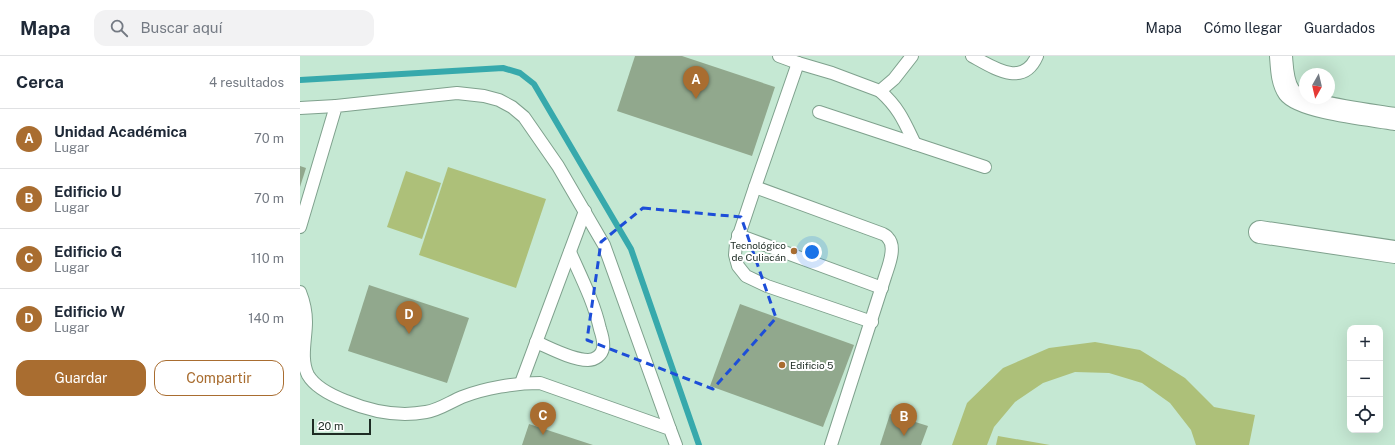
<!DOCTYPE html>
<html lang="es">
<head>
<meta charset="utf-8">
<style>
  :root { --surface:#fff; --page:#f2f2f3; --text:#1f2937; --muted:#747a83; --line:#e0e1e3; --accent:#a96d30 }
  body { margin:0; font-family:"Public Sans",sans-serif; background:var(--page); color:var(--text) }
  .controls { position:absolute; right:12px; bottom:12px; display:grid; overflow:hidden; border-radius:8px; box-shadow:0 4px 16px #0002 }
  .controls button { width:36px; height:36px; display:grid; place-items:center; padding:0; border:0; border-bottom:1px solid var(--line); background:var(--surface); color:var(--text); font:20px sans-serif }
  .compass { position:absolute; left:999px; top:12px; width:36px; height:36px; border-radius:50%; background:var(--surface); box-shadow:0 4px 16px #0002; rotate:188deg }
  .scale { position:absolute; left:12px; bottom:10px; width:59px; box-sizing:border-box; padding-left:4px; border:2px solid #1e2c24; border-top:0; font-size:11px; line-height:14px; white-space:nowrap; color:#1e2c24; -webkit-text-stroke:3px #fff; paint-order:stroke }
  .you { position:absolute; left:512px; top:196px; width:14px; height:14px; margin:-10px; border:3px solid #fff; border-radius:50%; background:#1a73e8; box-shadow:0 0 0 6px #1a73e833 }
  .badge { display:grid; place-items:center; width:26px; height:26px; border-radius:50%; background:var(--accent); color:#fff; font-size:13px; font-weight:700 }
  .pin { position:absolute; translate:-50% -33px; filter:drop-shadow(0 1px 2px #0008) }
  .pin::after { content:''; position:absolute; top:21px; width:14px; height:12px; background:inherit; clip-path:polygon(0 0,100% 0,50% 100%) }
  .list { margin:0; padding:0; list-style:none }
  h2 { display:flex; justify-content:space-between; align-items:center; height:52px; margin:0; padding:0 16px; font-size:17px }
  h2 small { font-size:13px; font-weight:400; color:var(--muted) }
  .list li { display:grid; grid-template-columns:26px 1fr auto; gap:12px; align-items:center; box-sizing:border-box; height:60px; padding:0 16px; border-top:1px solid var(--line) }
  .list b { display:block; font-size:15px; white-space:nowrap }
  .list p { margin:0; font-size:13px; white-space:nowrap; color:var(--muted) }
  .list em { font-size:13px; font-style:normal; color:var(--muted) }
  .actions { display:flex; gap:8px; padding:12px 16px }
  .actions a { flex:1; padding:9px 0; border:1px solid var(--accent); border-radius:12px; text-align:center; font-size:14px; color:var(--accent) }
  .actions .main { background:var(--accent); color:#fff }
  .icon { flex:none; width:22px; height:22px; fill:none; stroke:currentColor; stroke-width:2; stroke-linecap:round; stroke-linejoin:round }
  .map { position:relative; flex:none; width:1095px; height:389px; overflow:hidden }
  header { display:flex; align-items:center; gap:24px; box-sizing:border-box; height:56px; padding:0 20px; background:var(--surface); border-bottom:1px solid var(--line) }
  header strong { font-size:19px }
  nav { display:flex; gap:22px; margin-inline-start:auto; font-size:14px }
  .search { width:280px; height:36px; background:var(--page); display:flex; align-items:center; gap:10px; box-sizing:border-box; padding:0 14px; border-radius:12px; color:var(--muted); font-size:15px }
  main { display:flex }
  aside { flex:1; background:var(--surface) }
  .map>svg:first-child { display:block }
  .green { fill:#adc079 }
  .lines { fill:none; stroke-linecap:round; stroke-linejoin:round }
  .stream { stroke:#37a9ac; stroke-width:6 }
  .building { fill:#91a88d }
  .lane-casing { stroke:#7fa18d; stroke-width:14 }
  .street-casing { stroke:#7fa18d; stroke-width:24 }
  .lane { stroke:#fff; stroke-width:12 }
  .street { stroke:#fff; stroke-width:22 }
  .marked { fill:none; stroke:#1d4ed8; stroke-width:3; stroke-dasharray:8 5; stroke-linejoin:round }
  .poi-dot { fill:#a96d30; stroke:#fff; stroke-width:1.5 }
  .labels { text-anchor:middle; stroke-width:4; stroke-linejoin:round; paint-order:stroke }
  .poi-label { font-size:10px; fill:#1e2c24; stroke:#fff; text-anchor:end }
</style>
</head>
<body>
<header>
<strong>Mapa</strong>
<div class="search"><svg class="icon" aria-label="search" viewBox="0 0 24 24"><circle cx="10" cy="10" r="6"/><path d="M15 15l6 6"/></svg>Buscar aquí</div>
<nav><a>Mapa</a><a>Cómo llegar</a><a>Guardados</a></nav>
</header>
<main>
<aside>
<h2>Cerca<small>4 resultados</small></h2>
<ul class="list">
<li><span class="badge">A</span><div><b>Unidad Académica</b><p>Lugar</p></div><em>70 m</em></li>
<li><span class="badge">B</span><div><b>Edificio U</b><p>Lugar</p></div><em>70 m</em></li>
<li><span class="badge">C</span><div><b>Edificio G</b><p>Lugar</p></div><em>110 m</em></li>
<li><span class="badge">D</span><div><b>Edificio W</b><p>Lugar</p></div><em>140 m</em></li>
</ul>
<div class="actions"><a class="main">Guardar</a><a>Compartir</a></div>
</aside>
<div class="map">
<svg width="1095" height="389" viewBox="0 0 1095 389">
  <rect width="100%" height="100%" fill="#c5e8d3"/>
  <g class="green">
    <polygon points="148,111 246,143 216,232 119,199"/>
    <polygon points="106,115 141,127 122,183 87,171"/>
    <polygon points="795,286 840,294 885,322 914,351 955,359 949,389 896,389 891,374 870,347 842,327 809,317 775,316 743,327 715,346 694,371 687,389 652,389 667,347 703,312 749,292"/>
    <polygon points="698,380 750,389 696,389"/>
  </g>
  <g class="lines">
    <polyline class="stream" points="0,24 203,12 220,17 234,28 331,193 399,389"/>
  </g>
  <g class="building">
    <polygon points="335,0 382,0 475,31 452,100 317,55"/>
    <polygon points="0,110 6,112 0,131"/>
    <polygon points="69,229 169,262 147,327 48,295"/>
    <polygon points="440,248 554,289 523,371 410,330"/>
    <polygon points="590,358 628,370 621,389 580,389"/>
    <polygon points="229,368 293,389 222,389"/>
  </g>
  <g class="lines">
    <g class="lane-casing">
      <g id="lane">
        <polyline points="479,0 498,7"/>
        <path d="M672,0C694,12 723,32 737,0"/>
        <path d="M580,35C599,52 604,65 615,88"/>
        <polyline points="0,52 36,50"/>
        <polyline points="519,56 685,111"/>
        <polyline points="455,131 436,188 435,199 438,210 446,220 467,230 572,266"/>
        <polyline points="0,171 36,50 157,37 184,40 199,44 212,51 224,61 258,110 304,189 370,373"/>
        <polyline points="438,179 582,232"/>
        <path d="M0,236C4,246 6,255 6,266C6,283 0,303 8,319C15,331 33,340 46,345C70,355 99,361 126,356C139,354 150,346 162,341C185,332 215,327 240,327L370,373L376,389"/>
        <path d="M236,286C250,292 272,304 288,304C295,304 302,299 303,292C304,286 302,279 300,273C294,246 281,221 270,196"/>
        <polyline points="221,327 285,155"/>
        <path d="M531,389L585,221C588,211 597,191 588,182C587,180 585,179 583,178L455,131L498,7L532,17L580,35L594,23L612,0"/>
      </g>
    </g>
    <g class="street-casing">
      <g id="street">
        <path d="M981,0C982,12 982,26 989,36C1001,52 1073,59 1095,63"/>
        <polyline points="960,176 1095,196"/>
      </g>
    </g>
    <use href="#lane" class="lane"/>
    <use href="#street" class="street"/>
  </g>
  <path class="marked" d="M343,152L441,161L476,262L413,333L287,284L301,186Z"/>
  <g class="poi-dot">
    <circle cx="494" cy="195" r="4"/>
    <circle cx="482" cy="309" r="4"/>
  </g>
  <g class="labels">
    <g class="poi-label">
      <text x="486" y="193">Tecnológico<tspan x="486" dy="12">de Culiacán</tspan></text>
      <text x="490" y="313" text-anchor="start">Edificio 5</text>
    </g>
  </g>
</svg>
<div class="controls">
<button>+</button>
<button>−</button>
<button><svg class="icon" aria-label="locate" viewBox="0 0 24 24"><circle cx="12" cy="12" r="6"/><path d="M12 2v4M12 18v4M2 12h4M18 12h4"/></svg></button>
</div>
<svg class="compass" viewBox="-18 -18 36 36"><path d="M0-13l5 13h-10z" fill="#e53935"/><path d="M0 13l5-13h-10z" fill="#747a83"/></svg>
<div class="scale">20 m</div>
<div class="you"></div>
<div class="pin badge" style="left:396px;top:43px">A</div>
<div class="pin badge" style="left:604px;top:380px">B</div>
<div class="pin badge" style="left:243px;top:379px">C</div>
<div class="pin badge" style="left:109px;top:278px">D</div>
</div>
</main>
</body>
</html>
